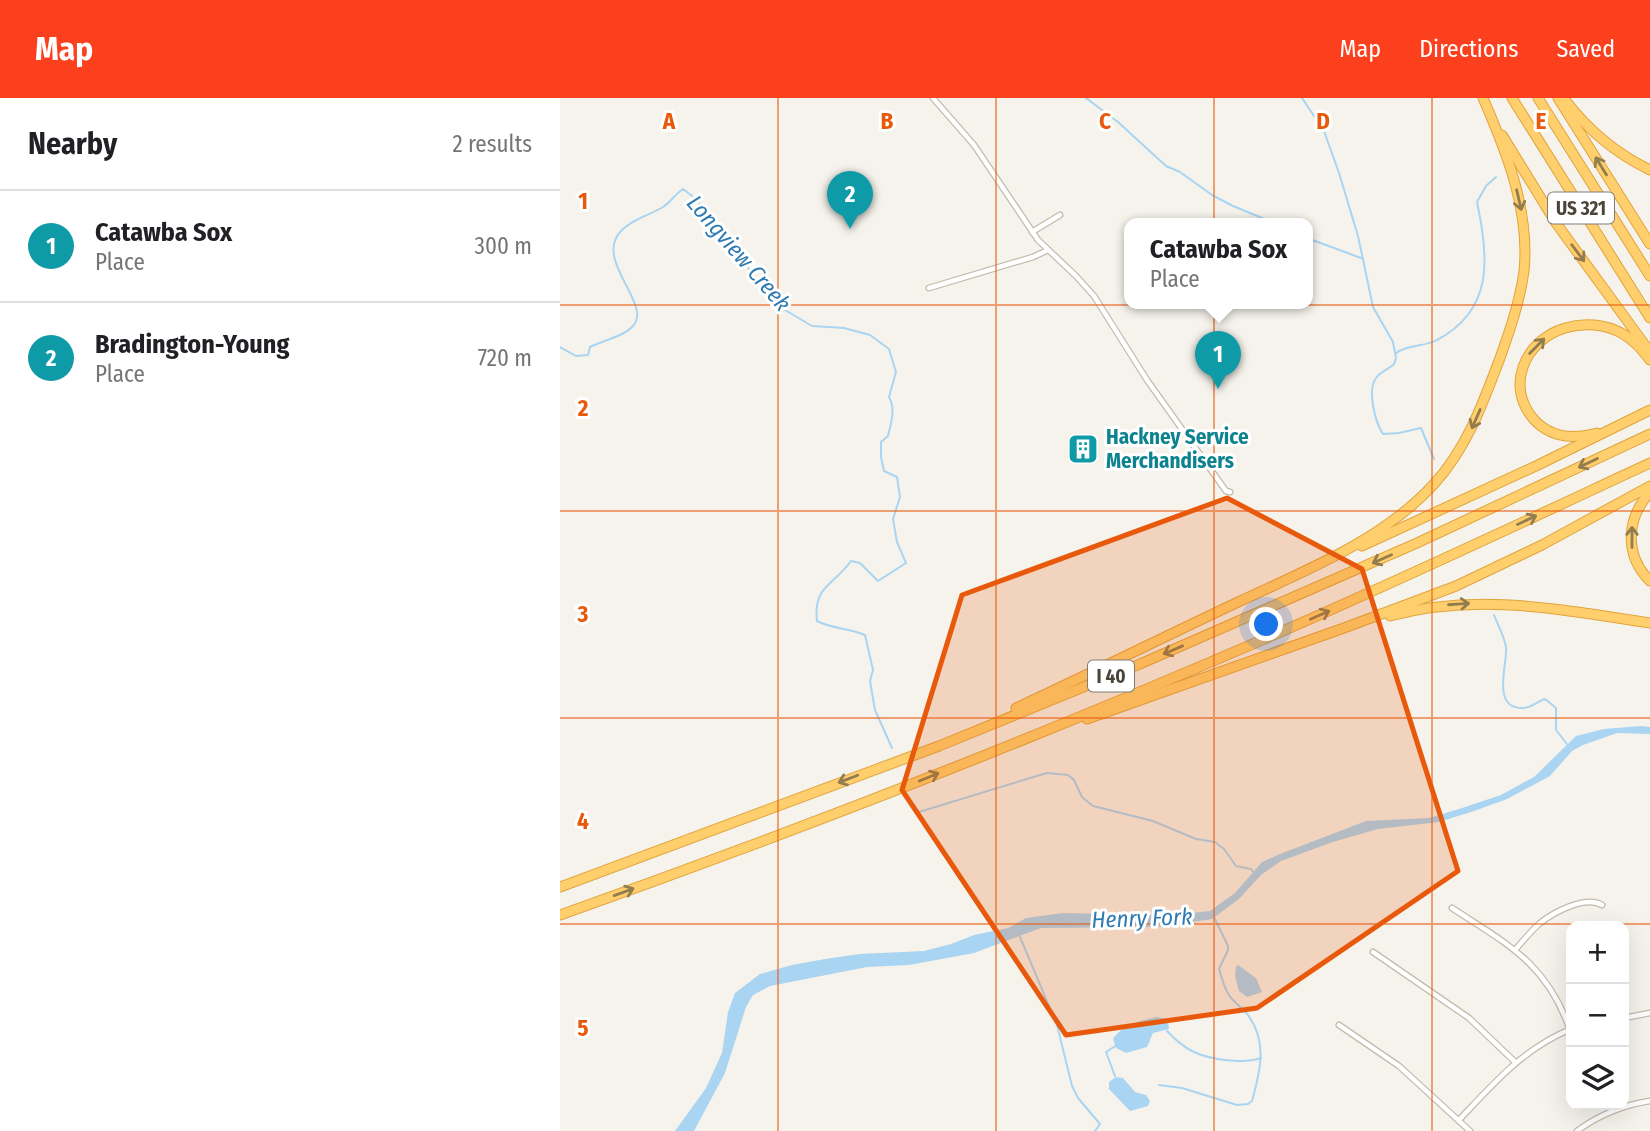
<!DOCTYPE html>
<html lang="en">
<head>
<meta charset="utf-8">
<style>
  :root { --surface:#fff; --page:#f6f6f6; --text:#202124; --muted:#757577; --line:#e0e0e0; --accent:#fc3f1d }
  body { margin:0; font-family:"Fira Sans Condensed",sans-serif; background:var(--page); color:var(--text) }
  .controls { position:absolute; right:21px; bottom:21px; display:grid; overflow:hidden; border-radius:14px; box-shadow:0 7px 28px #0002 }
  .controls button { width:63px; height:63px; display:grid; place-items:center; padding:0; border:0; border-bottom:2px solid var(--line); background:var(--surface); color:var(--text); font:35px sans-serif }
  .you { position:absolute; left:707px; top:527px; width:24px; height:24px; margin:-18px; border:5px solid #fff; border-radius:50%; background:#1a73e8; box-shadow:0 0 0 10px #1a73e833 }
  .badge { display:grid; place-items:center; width:46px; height:46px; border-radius:50%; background:var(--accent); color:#fff; font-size:23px; font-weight:700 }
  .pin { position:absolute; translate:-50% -58px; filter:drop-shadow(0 2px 4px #0008) }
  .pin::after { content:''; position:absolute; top:37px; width:24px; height:21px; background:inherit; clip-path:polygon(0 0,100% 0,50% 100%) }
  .popup { position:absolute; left:564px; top:120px; width:189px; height:91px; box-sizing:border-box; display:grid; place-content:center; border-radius:14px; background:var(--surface); filter:drop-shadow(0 2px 5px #0005); font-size:23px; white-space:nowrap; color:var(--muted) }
  .popup b { font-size:26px; color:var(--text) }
  .popup::after { content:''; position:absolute; left:50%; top:100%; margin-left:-14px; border:14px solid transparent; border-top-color:var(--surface) }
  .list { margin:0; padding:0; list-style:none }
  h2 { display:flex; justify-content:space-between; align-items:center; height:91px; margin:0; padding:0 28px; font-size:30px }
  h2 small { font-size:23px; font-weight:400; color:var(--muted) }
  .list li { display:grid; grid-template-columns:46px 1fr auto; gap:21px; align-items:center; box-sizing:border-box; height:112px; padding:0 28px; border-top:2px solid var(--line) }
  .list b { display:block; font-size:26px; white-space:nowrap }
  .list p { margin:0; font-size:23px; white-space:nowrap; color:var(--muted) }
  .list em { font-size:23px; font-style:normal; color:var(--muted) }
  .icon { flex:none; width:38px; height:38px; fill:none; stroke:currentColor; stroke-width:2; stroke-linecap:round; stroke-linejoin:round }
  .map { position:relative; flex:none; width:1090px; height:1033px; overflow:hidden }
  header { display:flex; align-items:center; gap:42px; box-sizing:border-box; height:98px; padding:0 35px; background:var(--accent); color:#fff }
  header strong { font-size:33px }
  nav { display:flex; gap:38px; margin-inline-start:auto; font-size:24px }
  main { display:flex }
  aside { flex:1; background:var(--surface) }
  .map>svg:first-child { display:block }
  .water { fill:#a9d4f2 }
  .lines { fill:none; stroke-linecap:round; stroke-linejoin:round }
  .stream { stroke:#a9d4f2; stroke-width:2 }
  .minor-casing { stroke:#c2bbae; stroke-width:7 }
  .motorway-casing { stroke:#e0a43c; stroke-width:11 }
  .minor { stroke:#fff; stroke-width:4.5 }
  .motorway { stroke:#ffcf6e; stroke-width:9 }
  .oneway { stroke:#937c4e }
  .marked { fill:#e8590c; fill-opacity:0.2; stroke:#e8590c; stroke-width:5; stroke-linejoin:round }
  .grid { fill:none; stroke:#e8590c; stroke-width:2; stroke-opacity:0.55 }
  .labels { text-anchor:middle; stroke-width:6; stroke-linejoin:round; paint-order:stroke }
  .shield { fill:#fff; stroke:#817c74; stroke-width:2 }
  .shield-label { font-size:19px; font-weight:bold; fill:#4b4439 }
  .culture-label { font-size:21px; font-weight:bold; fill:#0d838f; stroke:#fff; text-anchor:start }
  .water-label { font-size:23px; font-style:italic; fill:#2e7ab2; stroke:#fff }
  .grid-label { font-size:23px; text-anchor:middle; font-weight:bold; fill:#e8590c; stroke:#fff; stroke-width:6; stroke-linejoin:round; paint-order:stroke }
</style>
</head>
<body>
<header>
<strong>Map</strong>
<nav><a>Map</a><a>Directions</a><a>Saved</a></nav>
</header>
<main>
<aside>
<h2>Nearby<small>2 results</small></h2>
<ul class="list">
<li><span class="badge" style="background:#0f9aa8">1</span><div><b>Catawba Sox</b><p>Place</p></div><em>300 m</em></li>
<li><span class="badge" style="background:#0f9aa8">2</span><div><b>Bradington-Young</b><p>Place</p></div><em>720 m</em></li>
</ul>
</aside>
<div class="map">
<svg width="1090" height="1033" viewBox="0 0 1090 1033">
  <rect width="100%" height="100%" fill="#f6f3ec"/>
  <g class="water">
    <polygon points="1081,628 1090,629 1090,636 1057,635 1023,647 1012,653 990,678 947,701 914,713 879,724 818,731 773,744 721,763 701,777 679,801 652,821 598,829 481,830 414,855 349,867 307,869 210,888 193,897 186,909 165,975 134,1033 115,1033 146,990 162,955 168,914 175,895 200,876 232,867 265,861 300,856 364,853 391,846 414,837 448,830 466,820 503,815 611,817 650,813 675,795 702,764 720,756 806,723 869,720 899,711 941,697 974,679 1016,638 1044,631"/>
    <polygon points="678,867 696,880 702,894 687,899 679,893 675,878 676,868"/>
    <path d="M597,919L608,921L609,931L593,935L587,949L566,955L556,950L553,941C562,927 582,922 597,919Z"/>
    <polygon points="556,979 563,980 575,994 586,997 590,1003 588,1008 570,1013 549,991 549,984"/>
  </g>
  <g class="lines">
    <g class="stream">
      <polyline points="526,0 558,24 606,68 620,74 652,97 673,108 714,125"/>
      <path d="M742,0L764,33L779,75L798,138L813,209L833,244L836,260L834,266C829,271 820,274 816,280C807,292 815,324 823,336L839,335L861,330L874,361"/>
      <polyline points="747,140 801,160"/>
      <path d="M0,249L16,258L28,257L30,249C43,242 63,239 73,228C93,206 33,162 61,133C72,121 90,117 103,109C111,104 115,96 123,91L136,101L208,196L225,212L252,228L284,230L310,237L329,251L336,274L329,299C336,311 331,325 328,338L321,344V359L324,373L337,379L340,399L333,421L337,444L346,465L318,483L300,465L291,463C273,488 253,488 257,523C272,531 289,530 305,537L313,572L310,583L315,612L332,650"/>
      <path d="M836,255C847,246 865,249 877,242C934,212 929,159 917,104L926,88L936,79"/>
      <path d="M934,517C938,527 944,538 946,549C948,565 930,612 964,610C971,610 978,603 985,601L996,610V632L1007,646"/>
      <polyline points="359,714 470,680 487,675 508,677 514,682 522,699 533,708 593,723 636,741 655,744 664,751 676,768 691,771 695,776"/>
      <polyline points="460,839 497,927 512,988 518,1000 540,1026 535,1033"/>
      <path d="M607,933C615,941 623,949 634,954C651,962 684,966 701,960"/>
      <polyline points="555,978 546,954 557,947"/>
      <path d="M599,987L622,990L677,1007L688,1006L692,1003C700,974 708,944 688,917C683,910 674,905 669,897C664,890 662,880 659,871L668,852V848L654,819"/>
    </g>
    <g class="minor-casing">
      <g id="minor">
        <polyline points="373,0 414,47 478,142 516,178 534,198 587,282 666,393 670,394"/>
        <polyline points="472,134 500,117"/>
        <polyline points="369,190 473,159 488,152"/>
        <path d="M892,810C947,846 987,865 1010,932"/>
        <path d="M955,852C963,843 970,834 979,826C992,815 1025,797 1042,807"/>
        <polyline points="813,854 909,920 955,964"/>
        <polyline points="1064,920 1090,915"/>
        <polyline points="779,927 839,968 910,1033"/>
        <path d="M899,1022C933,986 964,950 1011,931"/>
        <path d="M1017,1033C1039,1017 1063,1007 1090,1003"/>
      </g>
    </g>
    <g class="motorway-casing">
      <g id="motorway">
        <polyline points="952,0 1090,220"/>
        <polyline points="978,0 1090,178"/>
        <polyline points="998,0 1090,146"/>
        <path d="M1006,3C1028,32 1057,56 1090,72"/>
        <polyline points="942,37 996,125 1090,254"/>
        <path d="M1037,335C1025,338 1012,340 1000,337C970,329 953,298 963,269C977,229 1028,216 1063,236C1074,242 1082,252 1090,262"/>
        <path d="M1090,394C1066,421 1064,457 1090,483"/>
        <polyline points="802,448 978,367 1090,312"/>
        <path d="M830,518C919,494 1001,512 1090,525"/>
        <path d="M456,610C529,576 602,540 676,505C744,473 822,443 874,386C907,350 923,305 940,260C950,232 960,203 964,173C970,113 947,55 923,0"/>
        <polyline points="527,621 784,530 896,488 982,447 1090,388"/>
        <polyline points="0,789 379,648 580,566 857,445 1090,336"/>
        <path d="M0,817C237,733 471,642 702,542C832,486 961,425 1090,365"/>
      </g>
    </g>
    <use href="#minor" class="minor"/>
    <use href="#motorway" class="motorway"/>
  </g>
  <defs><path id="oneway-shaft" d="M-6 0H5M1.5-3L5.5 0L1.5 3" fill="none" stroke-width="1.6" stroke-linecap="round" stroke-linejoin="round" transform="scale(1.75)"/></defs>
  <g class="oneway">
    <use href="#oneway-shaft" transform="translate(1041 68) rotate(-122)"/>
    <use href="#oneway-shaft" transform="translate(959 102) rotate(77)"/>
    <use href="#oneway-shaft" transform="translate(1018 155) rotate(53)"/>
    <use href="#oneway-shaft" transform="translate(977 248) rotate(-45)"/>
    <use href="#oneway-shaft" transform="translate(916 321) rotate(114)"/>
    <use href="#oneway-shaft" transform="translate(1028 365) rotate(155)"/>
    <use href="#oneway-shaft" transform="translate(967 422) rotate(-25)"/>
    <use href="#oneway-shaft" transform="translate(1072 439) rotate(-90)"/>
    <use href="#oneway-shaft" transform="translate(822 461) rotate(156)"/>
    <use href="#oneway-shaft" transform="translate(899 506) rotate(-4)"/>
    <use href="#oneway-shaft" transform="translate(760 517) rotate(-24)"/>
    <use href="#oneway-shaft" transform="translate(613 552) rotate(157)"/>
    <use href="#oneway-shaft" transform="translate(369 679) rotate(-22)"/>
    <use href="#oneway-shaft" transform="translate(288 681) rotate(159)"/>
    <use href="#oneway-shaft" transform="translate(64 794) rotate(-20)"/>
  </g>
  <path class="marked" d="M667,400L802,471L898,773L697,910L506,937L342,692L402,497Z"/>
  <path class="grid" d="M218,0V1033M436,0V1033M654,0V1033M872,0V1033M0,207H1090M0,413H1090M0,620H1090M0,826H1090"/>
  <defs>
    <g id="building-square" transform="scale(1.575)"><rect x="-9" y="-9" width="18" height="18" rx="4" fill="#0f9aa8" stroke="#fff"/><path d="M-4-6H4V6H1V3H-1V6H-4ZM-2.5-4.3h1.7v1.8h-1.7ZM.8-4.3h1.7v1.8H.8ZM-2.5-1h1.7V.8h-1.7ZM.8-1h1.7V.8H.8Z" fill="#fff"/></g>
  </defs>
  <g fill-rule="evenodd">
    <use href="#building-square" x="523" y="351"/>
  </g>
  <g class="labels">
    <g class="shield">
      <rect x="988" y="94.5" width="66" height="31" rx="5"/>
      <rect x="528" y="562.5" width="46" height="31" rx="5"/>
    </g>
    <g class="shield-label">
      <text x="1021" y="117">US 321</text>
      <text x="551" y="585">I 40</text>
    </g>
    <g class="culture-label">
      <text x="546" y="346">Hackney Service<tspan x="546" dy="24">Merchandisers</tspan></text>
    </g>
    <g class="water-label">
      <text transform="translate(179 155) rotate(49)" y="8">Longview Creek</text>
      <text transform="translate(582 820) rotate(-2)" y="8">Henry Fork</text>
    </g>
  </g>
  <g class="grid-label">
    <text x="109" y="31">A</text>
    <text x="327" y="31">B</text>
    <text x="545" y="31">C</text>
    <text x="763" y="31">D</text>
    <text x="981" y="31">E</text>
    <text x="23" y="111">1</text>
    <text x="23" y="318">2</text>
    <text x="23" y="524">3</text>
    <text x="23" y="731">4</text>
    <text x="23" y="938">5</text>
  </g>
</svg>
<div class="controls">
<button>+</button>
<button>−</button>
<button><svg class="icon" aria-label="layers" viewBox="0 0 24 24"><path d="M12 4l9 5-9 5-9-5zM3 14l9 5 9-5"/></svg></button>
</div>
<div class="you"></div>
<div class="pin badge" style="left:658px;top:291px;background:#0f9aa8">1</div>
<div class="popup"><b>Catawba Sox</b>Place</div>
<div class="pin badge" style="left:290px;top:131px;background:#0f9aa8">2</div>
</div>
</main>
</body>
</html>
